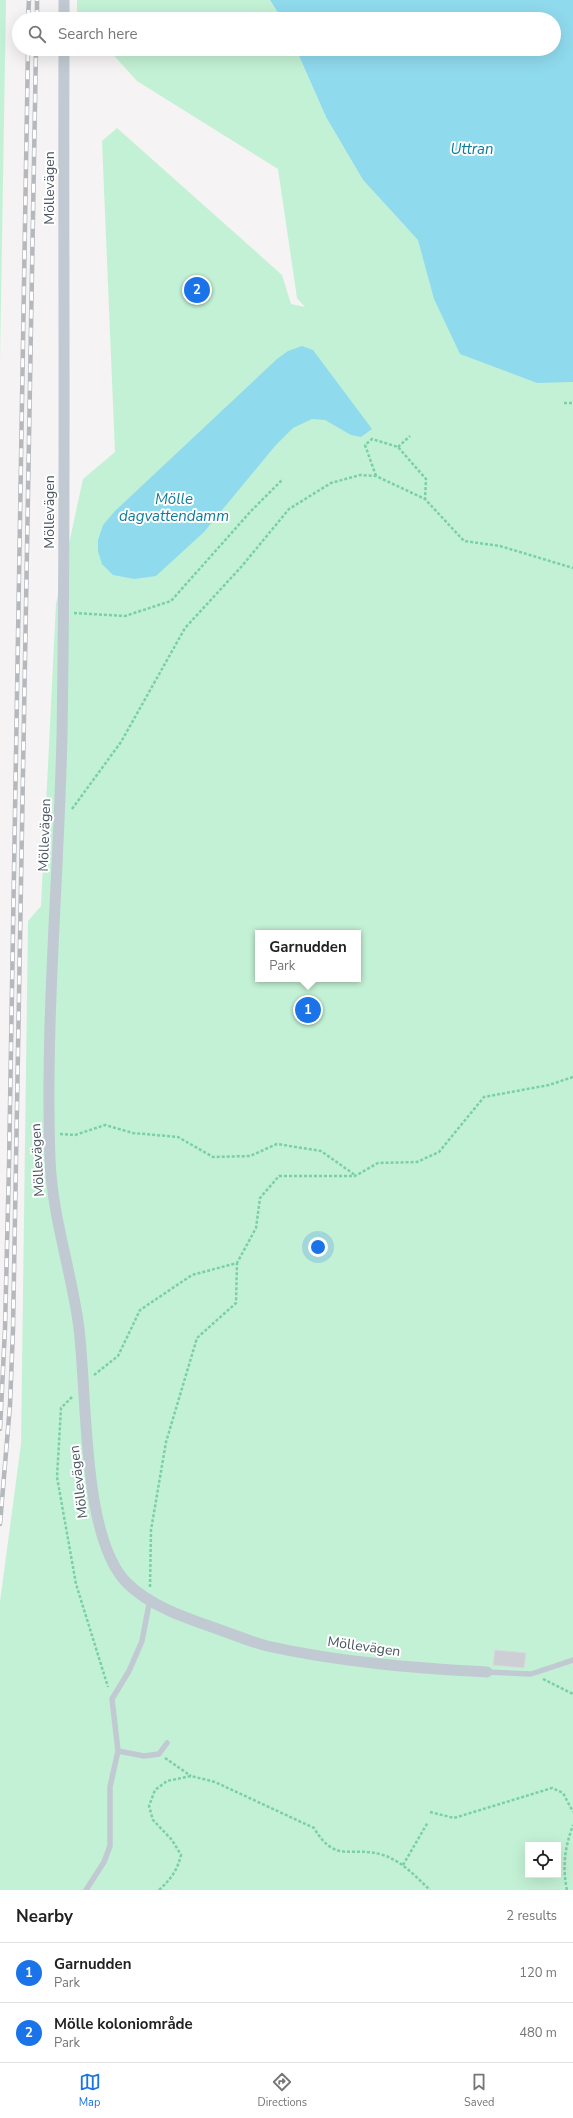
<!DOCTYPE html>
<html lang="en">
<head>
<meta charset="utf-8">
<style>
  :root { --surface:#fff; --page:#f2f2f2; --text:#222; --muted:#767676; --line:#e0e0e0; --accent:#1a73e8 }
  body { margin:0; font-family:"Nunito Sans",sans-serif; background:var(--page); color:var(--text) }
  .controls { position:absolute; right:12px; bottom:12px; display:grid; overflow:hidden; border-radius:0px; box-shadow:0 4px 16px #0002 }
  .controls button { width:36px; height:36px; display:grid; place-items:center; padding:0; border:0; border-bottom:1px solid var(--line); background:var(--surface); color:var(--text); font:20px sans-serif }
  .you { position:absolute; left:318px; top:1247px; width:14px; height:14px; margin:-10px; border:3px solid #fff; border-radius:50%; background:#1a73e8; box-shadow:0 0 0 6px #1a73e833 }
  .badge { display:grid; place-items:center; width:26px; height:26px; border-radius:50%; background:var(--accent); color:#fff; font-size:13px; font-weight:700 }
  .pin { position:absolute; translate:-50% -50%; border:2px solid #fff; box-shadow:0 1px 4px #0006 }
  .popup { position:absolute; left:255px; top:930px; width:106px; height:52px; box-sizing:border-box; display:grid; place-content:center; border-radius:0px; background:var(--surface); filter:drop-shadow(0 1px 3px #0005); font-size:13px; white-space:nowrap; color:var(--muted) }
  .popup b { font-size:15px; color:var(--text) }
  .popup::after { content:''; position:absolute; left:50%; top:100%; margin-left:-8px; border:8px solid transparent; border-top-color:var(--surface) }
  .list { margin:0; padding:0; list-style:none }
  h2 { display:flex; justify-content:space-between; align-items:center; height:52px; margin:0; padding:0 16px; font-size:17px }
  h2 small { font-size:13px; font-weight:400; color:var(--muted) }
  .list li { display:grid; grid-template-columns:26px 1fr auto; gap:12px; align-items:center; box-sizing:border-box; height:60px; padding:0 16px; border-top:1px solid var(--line) }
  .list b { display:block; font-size:15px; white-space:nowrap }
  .list p { margin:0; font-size:13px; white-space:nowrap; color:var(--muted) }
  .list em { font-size:13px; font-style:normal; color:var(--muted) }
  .icon { flex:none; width:22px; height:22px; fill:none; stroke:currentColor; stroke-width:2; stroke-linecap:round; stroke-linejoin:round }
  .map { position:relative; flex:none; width:573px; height:1890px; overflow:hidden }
  .search { position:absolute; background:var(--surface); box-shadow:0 4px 16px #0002; left:12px; right:12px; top:12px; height:44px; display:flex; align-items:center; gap:10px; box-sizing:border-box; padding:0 14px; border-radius:22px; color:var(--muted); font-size:15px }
  .sheet { height:172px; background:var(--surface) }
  nav { display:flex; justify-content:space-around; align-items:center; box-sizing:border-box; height:56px; border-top:1px solid var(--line); background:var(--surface); font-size:11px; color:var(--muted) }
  nav a { display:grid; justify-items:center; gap:2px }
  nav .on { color:var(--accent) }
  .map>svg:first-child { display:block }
  .green { fill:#c3f1d5; fill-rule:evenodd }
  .water { fill:#90daee }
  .building { fill:#cdcfd5; stroke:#d7d9de }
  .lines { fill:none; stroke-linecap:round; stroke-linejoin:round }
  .path { stroke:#7ad0a6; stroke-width:2.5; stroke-dasharray:3 2; stroke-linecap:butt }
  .lane { stroke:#c1cad2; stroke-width:5.5 }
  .street { stroke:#c1cad2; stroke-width:11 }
  .rail-casing { stroke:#b5b8bd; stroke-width:4.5 }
  .rail { stroke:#fff; stroke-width:3; stroke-dasharray:9; stroke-linecap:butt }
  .labels { text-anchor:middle; stroke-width:4; stroke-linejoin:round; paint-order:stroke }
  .street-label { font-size:14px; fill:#4a5661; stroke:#fff }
  .water-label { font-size:15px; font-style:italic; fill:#0c7c9b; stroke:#fff }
</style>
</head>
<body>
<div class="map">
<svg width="573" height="1890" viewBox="0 0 573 1890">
  <rect width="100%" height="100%" fill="#f5f3f3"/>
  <g class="green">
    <polygon points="0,0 6,0 0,360"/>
    <polygon points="77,0 270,0 282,19 81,19 77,14"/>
    <path d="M108,49H296L326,117L363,180L406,227L573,114V1890H0V1602L21,1444L28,921L41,906L56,604L83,479L115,452L102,141L117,128L282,275L291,304L305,307L297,298L278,169L137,81ZM258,933H358V979H258ZM528,1845H558V1875H528Z"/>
  </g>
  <g class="water">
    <polygon points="270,0 573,0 573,382 537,383 460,354 434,299 418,240 363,180 326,117 296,49 554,49 554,19 282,19"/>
    <polygon points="302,346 313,350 372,429 361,437 351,435 325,420 312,419 293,428 275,446 204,532 156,576 134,579 113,575 102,564 98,551 98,540 103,525 115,511 277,359 288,351"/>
  </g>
  <polygon class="building" points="495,1650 526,1653 524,1668 493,1665"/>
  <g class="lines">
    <g class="path">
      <polyline points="564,403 573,403"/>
      <polyline points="398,447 410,436"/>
      <polyline points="376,476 365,445 372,439 398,447 426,479 425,499"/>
      <polyline points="74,613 125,616 171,601 251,511 283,479"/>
      <polyline points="72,809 121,742 185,628 242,566 289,509 331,483 360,475 376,476 425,499 464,541 500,546 573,568"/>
      <polyline points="60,1134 75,1135 105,1125 133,1133 178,1137 213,1157 250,1156 277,1144 321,1151 355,1175"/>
      <polyline points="94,1375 118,1356 140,1310 192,1275 237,1263 256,1228 260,1198 279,1176 355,1176 378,1163 417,1162 439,1152 484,1097 549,1085 573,1077"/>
      <polyline points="72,1397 61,1408 57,1477 76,1584 108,1687"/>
      <polyline points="150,1587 151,1530 166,1442 197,1338 236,1303 237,1263"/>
      <polyline points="543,1679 573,1694"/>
      <polyline points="165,1758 191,1776"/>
      <polyline points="430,1812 454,1818 552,1788 563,1793 573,1812"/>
      <polyline points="403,1865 428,1822"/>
      <path d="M159,1890C171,1879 177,1871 181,1855L172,1840L153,1820L149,1806L155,1790L167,1781L191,1776L215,1782L314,1828C336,1865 351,1845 383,1855C402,1861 416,1877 430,1890"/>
      <path d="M567,1890C562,1867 565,1847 573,1825"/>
    </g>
    <g class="lane">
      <polyline points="487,1672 531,1674 573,1660"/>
      <polyline points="118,1751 144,1756 159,1754 167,1743"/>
      <polyline points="86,1890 104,1862 110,1846 110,1787 118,1751 112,1699 129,1671 142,1641 150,1599"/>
    </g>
    <g class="street">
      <polyline points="64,19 64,0"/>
      <path d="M64,49C63,278 66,506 62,735C59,876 45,1018 50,1159C52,1214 70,1267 78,1321C88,1387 80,1536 127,1583C149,1605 183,1617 212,1627C230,1633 248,1641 267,1646C339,1662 413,1668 487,1672"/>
    </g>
    <g class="rail-casing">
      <g id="rail">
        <polyline points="28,19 29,0"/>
        <polyline points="37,19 37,0"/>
        <polyline points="0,1429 5,1329 9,1165 28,49"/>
        <polyline points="0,1524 10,1405 13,1329 36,49"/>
      </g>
    </g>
    <use href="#rail" class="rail"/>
  </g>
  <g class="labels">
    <g class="street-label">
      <text transform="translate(49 188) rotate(-90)" y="5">Möllevägen</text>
      <text transform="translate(49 512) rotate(-90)" y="5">Möllevägen</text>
      <text transform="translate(44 835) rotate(-88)" y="5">Möllevägen</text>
      <text transform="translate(37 1160) rotate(-93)" y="5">Möllevägen</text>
      <text transform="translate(78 1482) rotate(-97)" y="5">Möllevägen</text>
      <text transform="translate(364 1646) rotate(8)" y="5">Möllevägen</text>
    </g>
    <g class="water-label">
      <text x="472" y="154">Uttran</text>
      <text x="174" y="504">Mölle<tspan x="174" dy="17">dagvattendamm</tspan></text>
    </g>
  </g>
</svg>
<div class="controls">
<button><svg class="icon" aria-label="locate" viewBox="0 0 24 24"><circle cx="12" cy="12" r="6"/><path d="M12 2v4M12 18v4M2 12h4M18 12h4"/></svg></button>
</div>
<div class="you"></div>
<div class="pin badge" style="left:308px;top:1010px">1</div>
<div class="popup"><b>Garnudden</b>Park</div>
<div class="pin badge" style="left:197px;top:290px">2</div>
<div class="search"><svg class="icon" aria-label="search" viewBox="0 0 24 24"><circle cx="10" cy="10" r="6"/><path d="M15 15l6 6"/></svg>Search here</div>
</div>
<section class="sheet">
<h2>Nearby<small>2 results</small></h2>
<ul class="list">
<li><span class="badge">1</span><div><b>Garnudden</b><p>Park</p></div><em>120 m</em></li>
<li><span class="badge">2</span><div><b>Mölle koloniområde</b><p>Park</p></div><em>480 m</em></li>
</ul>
</section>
<nav>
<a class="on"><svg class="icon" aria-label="map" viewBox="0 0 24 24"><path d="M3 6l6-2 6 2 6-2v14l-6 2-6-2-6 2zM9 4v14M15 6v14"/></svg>Map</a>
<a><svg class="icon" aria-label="directions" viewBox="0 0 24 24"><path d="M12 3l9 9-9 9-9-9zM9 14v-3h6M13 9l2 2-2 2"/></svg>Directions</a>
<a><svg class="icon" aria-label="saved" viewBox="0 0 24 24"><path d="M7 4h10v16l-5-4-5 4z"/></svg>Saved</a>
</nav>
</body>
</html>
